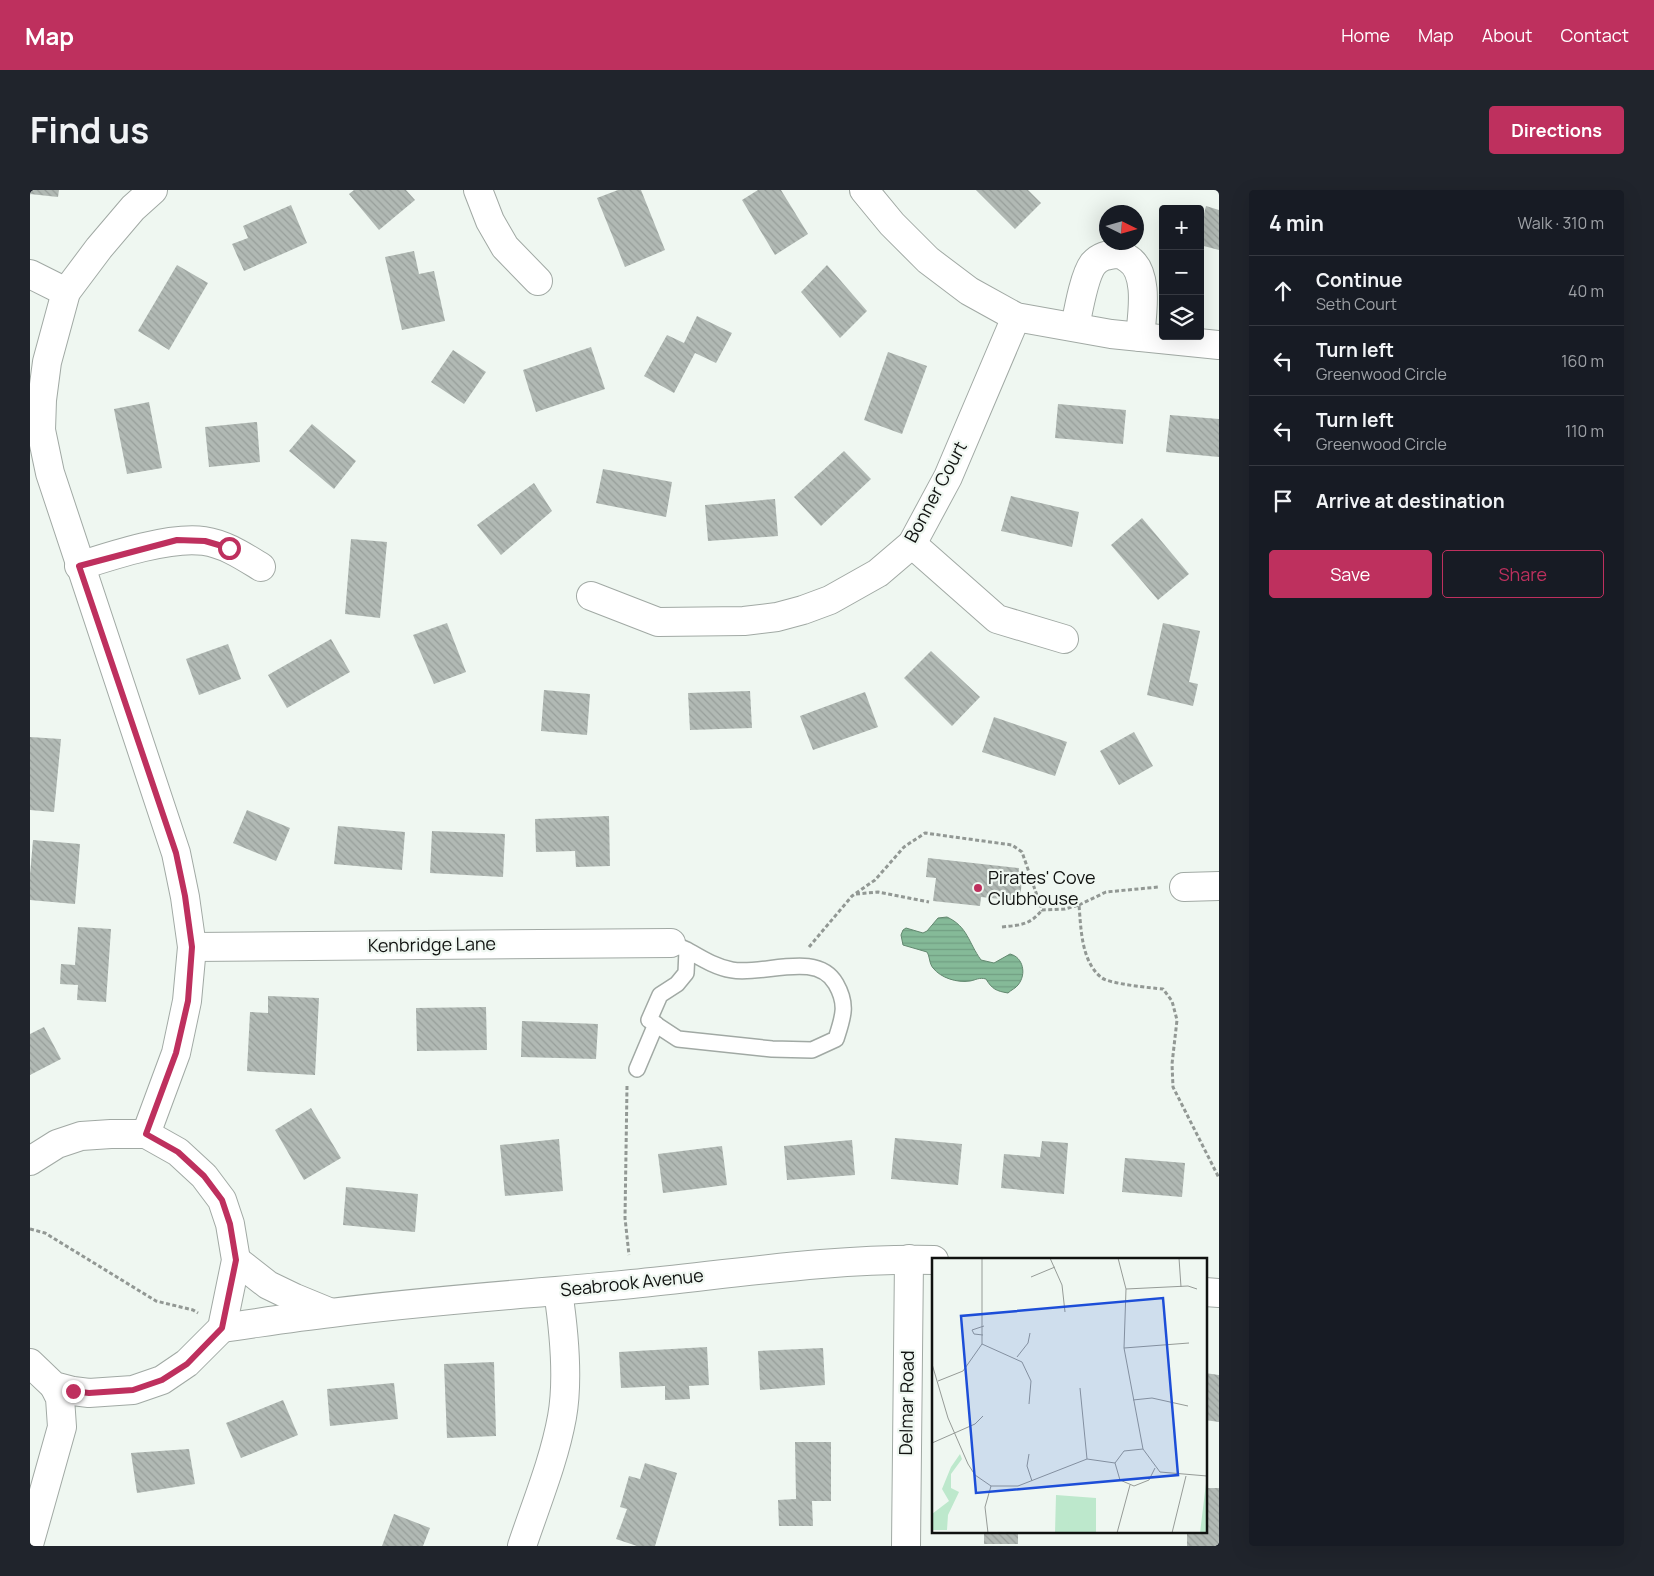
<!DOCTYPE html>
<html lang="en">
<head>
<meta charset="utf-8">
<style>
  :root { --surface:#171b24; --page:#20242c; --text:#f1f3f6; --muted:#9ea1a6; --line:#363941; --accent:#be305e }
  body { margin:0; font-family:Manrope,sans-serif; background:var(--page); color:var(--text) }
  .controls { position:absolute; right:15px; top:15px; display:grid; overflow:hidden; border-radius:5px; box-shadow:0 5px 20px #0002 }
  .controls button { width:45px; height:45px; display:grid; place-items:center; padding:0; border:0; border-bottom:1px solid var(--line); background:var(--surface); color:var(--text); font:25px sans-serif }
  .compass { position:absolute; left:1069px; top:15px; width:45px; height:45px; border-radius:50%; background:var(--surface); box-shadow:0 5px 20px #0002; rotate:95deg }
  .stop { position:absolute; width:15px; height:15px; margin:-11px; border:4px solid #be305e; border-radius:50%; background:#fff }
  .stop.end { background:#be305e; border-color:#fff; box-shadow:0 1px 5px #0008 }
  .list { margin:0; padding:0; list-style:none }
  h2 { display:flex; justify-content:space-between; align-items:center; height:65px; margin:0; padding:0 20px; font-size:21px }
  h2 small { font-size:16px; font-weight:400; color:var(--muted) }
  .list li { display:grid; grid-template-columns:32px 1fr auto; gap:15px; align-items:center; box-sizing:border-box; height:70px; padding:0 20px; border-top:1px solid var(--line) }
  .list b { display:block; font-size:19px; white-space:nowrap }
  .list p { margin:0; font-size:16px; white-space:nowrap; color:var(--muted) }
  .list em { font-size:16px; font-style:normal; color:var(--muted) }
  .actions { display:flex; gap:10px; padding:15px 20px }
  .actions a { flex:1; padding:11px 0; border:1px solid var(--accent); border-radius:5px; text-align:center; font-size:18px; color:var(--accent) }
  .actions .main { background:var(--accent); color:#fff }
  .icon { flex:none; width:28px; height:28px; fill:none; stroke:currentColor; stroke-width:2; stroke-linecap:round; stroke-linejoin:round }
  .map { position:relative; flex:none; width:1189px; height:1356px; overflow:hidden; border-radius:5px }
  header { display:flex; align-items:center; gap:30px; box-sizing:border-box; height:70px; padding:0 25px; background:var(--accent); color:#fff }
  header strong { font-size:24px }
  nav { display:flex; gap:28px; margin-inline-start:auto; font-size:18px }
  .intro { display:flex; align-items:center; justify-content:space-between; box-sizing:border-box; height:120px; padding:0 30px }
  h1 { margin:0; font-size:35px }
  .button { padding:12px 22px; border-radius:5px; background:var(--accent); color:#fff; font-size:18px; font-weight:700 }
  main { display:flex; gap:30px; padding:0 30px }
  aside { flex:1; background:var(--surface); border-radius:5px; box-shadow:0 5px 20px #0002 }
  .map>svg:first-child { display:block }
  .water { fill:url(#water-rules); stroke:#62886f }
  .building { fill:url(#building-back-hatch) }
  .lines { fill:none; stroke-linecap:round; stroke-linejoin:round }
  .service-casing { stroke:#a1a9a4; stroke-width:18 }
  .minor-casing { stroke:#a1a9a4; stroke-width:30 }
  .path { stroke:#929894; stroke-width:3; stroke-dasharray:4 2.5; stroke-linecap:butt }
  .service { stroke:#fff; stroke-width:15 }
  .minor { stroke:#fff; stroke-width:28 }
  .route { stroke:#be305e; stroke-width:6 }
  .poi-dot { fill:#be305e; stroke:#eff7f1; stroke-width:2 }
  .labels { text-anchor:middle; stroke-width:4.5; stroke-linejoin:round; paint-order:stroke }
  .street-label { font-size:18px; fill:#101210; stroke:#eff7f1 }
  .poi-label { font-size:18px; fill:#101210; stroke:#eff7f1; text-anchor:start }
  .inset-road { fill:none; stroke:#969b97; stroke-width:1 }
  .view { fill:#1d4ed8; fill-opacity:0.15; stroke:#1d4ed8; stroke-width:2.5 }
  .inset-edge { fill:none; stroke:#101210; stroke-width:2.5 }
</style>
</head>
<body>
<header>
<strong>Map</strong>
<nav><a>Home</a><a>Map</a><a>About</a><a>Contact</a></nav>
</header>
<div class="intro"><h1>Find us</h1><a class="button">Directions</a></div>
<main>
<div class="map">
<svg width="1189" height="1356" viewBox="0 0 1189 1356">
  <defs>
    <pattern id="water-rules" width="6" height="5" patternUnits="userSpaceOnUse" patternTransform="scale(1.25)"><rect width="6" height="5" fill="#85ba98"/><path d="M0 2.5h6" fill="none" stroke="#729f82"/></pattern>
    <pattern id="building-back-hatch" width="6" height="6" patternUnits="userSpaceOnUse" patternTransform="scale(1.25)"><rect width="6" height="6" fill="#b1b9b4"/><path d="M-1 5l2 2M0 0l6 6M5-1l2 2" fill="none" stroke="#979e9a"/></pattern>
  </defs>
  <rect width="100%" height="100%" fill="#eff7f1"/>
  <path class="water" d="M917,727C938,737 938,752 951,770L964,773L980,764C993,767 997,784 988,795C986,798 981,800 978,803C966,801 962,799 956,789C949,787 946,790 940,791C927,793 911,788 903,778C899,773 900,767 897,762L873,755L871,745L873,740L876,738L893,743L897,741L908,728Z"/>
  <g class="building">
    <polygon points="0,0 29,0 28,7 0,4"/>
    <polygon points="324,0 376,0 385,10 349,40 319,4"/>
    <polygon points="588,0 611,0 635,60 595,77 567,8"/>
    <polygon points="728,0 751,0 778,44 745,65 712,10"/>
    <polygon points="946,0 998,0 1011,13 985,39"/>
    <polygon points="261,15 277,53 214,81 202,54 218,48 213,36"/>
    <polygon points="1176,16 1189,20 1189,60 1170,55 1170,39"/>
    <polygon points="384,61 389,84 404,81 415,131 372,140 355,67"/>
    <polygon points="147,75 178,93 139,160 108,141"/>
    <polygon points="797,75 837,121 810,148 771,102"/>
    <polygon points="667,126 702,143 686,173 665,163 644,203 614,186 637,145 654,153"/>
    <polygon points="561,157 575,199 506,222 493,180"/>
    <polygon points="423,160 456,182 434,214 401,192"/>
    <polygon points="858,162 897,176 872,244 834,230"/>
    <polygon points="119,212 132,278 97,284 84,219"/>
    <polygon points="1028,214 1096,220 1093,254 1025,248"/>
    <polygon points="1140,225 1189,229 1189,267 1136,262"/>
    <polygon points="227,232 230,272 179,277 175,237"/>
    <polygon points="282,234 326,271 304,299 259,261"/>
    <polygon points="814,261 841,289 791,336 764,307"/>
    <polygon points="573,279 642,292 636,327 566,313"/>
    <polygon points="504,293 522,321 471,365 447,335"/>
    <polygon points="981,306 1049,322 1042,357 971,341"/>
    <polygon points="745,309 748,346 678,351 675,315"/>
    <polygon points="1112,328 1159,384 1128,410 1081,355"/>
    <polygon points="321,349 357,352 350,428 315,424"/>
    <polygon points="417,433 436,482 404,494 383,445"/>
    <polygon points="1133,433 1170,441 1159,492 1168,494 1163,516 1117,505"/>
    <polygon points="301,449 320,482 257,518 238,485"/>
    <polygon points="198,454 211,489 169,505 156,469"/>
    <polygon points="901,461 950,507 922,536 874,488"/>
    <polygon points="514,500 560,504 557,545 511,541"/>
    <polygon points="720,501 722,538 660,540 658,503"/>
    <polygon points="835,502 848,537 783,560 770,526"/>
    <polygon points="964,527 1037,552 1025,586 952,562"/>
    <polygon points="1104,542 1123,576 1089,595 1070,561"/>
    <polygon points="0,547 31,549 24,622 0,620"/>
    <polygon points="217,620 260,638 246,671 203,653"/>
    <polygon points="579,626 580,676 546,677 545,661 506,662 505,629"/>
    <polygon points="308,636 375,642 372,680 304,674"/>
    <polygon points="402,641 475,644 473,687 400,683"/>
    <polygon points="3,650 50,654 45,714 0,710 0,685"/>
    <polygon points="898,668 989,678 988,689 992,689 990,711 951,707 950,716 903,711 906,688 896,687"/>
    <polygon points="48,737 81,739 76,812 47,810 48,795 30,794 31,774 45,775"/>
    <polygon points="238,806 289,808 285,885 217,881 220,822 238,823"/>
    <polygon points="456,817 457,860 387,861 386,818"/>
    <polygon points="492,831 568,834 566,869 491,867"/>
    <polygon points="14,837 31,869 0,885 0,844"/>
    <polygon points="281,918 311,968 274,990 245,940"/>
    <polygon points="865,948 932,954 928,995 861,989"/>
    <polygon points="529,949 533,1001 475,1006 470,955"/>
    <polygon points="822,950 825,985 757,990 754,956"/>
    <polygon points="1012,951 1038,953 1034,1004 971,998 974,964 1010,967"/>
    <polygon points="692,956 697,995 633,1003 628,964"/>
    <polygon points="1095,968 1155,973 1152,1007 1092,1002"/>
    <polygon points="316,997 388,1004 385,1042 313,1035"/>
    <polygon points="677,1157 679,1195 659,1196 660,1209 635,1210 635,1196 591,1198 589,1162"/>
    <polygon points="793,1158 795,1195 730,1200 728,1161"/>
    <polygon points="464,1172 466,1246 417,1248 414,1174"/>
    <polygon points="1175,1183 1189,1185 1189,1232 1175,1230"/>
    <polygon points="364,1193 368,1229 300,1236 297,1199"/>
    <polygon points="253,1210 268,1245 211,1268 196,1233"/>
    <polygon points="765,1252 801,1252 801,1311 782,1311 783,1336 749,1336 748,1310 766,1309"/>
    <polygon points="159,1259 165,1294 107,1303 101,1263"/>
    <polygon points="615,1273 647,1283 625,1356 607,1356 586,1349 597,1319 590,1317 599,1286 610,1289"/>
    <polygon points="1175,1298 1189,1298 1189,1356 1157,1356 1157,1342 1175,1342"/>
    <polygon points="364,1324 400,1338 393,1356 352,1356"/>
    <rect x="954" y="1342" width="34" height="12"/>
  </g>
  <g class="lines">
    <g class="service-casing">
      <g id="service">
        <path d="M641,753L657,760L656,783L647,794L630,805L619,830L648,849L742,859L782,860L806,849C813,827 818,815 806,794C787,760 733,786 702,780C685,777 671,768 657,760"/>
        <polyline points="607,879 626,834"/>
      </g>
    </g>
    <g class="minor-casing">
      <g id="minor">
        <polyline points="448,0 460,31 475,57 508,91"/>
        <polyline points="834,0 862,34 898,70 939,101 986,127 1081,144 1189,155"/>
        <polyline points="0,84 36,102"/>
        <path d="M1045,137C1048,122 1054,86 1063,74C1070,66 1077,65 1087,64C1092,64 1093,65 1097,68C1120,81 1112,125 1110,147"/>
        <polyline points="882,354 967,429 1034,449"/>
        <path d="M49,376C83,365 141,346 174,351C195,354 213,366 231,377"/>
        <polyline points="561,406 628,432 714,431 747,427 773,420 800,410 848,383 882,354 918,287 986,127"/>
        <polyline points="1154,697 1189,696"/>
        <polyline points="162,757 641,753"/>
        <polyline points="116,944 146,863 157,811 162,757 155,707 146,663 20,283 11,240 12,210 17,172 36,102 69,58 103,18 123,0"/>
        <polyline points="0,971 27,954 51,946 81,944 116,944 148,962 174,986 192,1010 200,1034 206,1070 192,1138 157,1173 132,1190 103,1200 59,1203 43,1201 24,1196 0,1173"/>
        <polyline points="206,1070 238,1095 265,1108 299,1122"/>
        <polyline points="1175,1102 1189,1103"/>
        <path d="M192,1138C228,1133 264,1127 301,1123C401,1110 502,1104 602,1094C703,1084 803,1068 904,1070"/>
        <polyline points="0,1351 32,1237 30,1208 24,1196"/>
        <path d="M492,1356C506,1314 524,1271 532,1227C539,1188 534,1141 528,1101"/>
        <polyline points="876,1356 879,1069"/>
      </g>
    </g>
    <g class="path">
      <polyline points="826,704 848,702 899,712"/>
      <polyline points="1049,715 1076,702 1128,697"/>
      <path d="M972,737C991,735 1000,735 1012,720"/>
      <path d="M779,757L822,706L845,690L874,657L895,643L982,655L992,662L1012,720L1035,719L1049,715C1051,738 1051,772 1072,788C1081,794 1121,798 1133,799L1142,811L1147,830L1142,874L1143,897L1189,988"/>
      <polyline points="597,896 595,1028 599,1065"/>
      <polyline points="0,1039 15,1043 126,1111 163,1120 168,1123"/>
    </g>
    <use href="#service" class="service"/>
    <use href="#minor" class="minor"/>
  </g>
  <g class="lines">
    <polyline class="route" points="43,1201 59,1203 103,1200 132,1190 157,1174 192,1138 206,1070 200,1034 192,1010 174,986 148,962 116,944 146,863 158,811 162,757 155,706 146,663 49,376 147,350 175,351 199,358"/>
  </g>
  <circle class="poi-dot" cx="948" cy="698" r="5"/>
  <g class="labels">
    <g class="street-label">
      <text transform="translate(906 302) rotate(-62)" y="6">Bonner Court</text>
      <text transform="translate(402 755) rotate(-1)" y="6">Kenbridge Lane</text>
      <text transform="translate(602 1093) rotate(-6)" y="6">Seabrook Avenue</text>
      <text transform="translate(877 1213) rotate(-89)" y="6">Delmar Road</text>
    </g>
    <g class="poi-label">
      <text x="958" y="694">Pirates' Cove<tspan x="958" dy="21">Clubhouse</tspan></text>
    </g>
  </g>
  <g transform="translate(902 1068)">
    <rect width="275" height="275" fill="#eff7f1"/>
    <path d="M28,196L30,201L19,216V230L27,234L16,257L15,272H0V256L17,243L10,231L19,209ZM275,217L274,275H268ZM124,237L164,240V275H123Z" fill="#bde8cc"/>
    <path d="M128,255H136L137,271H128Z" fill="#bde8cc"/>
    <path class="inset-road" d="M118,0L130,27L133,54M186,0L194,31L192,90L211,191M247,0L249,29M99,19L123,9M194,31L256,28L265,31M51,77L42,76L40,72L52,68M50,86L90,104L99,123L97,146M192,90L257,85M85,99L96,85L98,75M0,106L16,160L36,206L43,217L59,228H86L155,201L183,205M6,123L31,113L50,86V0M148,130L155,201M201,142L220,140L256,148M0,185L43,166L51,158M97,196L95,208L100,223M223,210L217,222L202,228L188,222L183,205L192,193L211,191L228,214L275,218M56,275L53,249L59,228M185,275L198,227M240,275L254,218"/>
    <path class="view" d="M231,40L246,217L44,235L29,58Z"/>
    <rect width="275" height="275" class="inset-edge"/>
  </g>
</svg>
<div class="controls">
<button>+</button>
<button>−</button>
<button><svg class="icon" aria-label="layers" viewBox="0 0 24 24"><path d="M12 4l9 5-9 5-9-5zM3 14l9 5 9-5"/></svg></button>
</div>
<svg class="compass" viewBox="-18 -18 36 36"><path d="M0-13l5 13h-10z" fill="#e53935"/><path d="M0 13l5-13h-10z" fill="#9ea1a6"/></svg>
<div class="stop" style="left:199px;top:358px"></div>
<div class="stop end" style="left:43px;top:1201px"></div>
</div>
<aside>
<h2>4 min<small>Walk · 310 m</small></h2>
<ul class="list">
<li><svg class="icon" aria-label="ahead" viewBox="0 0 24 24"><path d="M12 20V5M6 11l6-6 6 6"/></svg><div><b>Continue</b><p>Seth Court</p></div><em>40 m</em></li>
<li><svg class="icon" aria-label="left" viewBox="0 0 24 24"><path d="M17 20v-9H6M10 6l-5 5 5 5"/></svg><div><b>Turn left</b><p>Greenwood Circle</p></div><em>160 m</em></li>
<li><svg class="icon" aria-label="left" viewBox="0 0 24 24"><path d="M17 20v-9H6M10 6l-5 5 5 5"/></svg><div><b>Turn left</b><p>Greenwood Circle</p></div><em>110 m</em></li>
<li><svg class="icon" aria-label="arrive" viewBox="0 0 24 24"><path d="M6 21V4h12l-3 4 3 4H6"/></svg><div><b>Arrive at destination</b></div></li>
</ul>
<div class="actions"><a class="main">Save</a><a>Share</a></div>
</aside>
</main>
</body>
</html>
